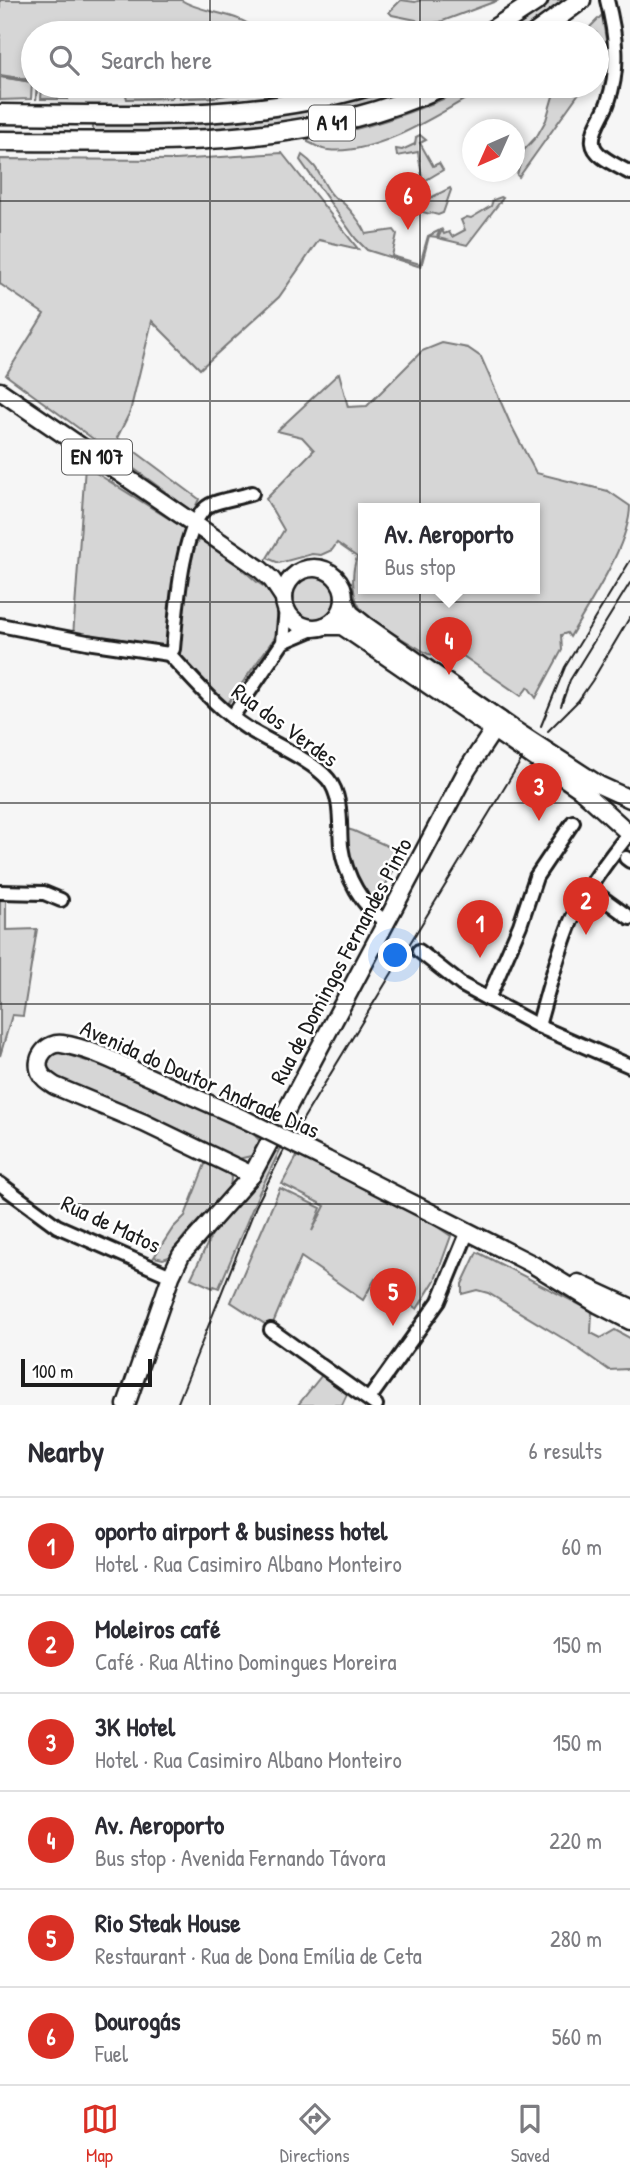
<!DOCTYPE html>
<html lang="en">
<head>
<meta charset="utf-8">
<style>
  :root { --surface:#fff; --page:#f7f7f7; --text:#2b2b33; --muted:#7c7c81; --line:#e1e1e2; --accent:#d93025 }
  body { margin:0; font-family:"Patrick Hand",sans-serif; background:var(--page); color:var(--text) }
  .compass { position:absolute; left:462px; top:119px; width:63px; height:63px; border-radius:50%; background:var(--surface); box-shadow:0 4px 10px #0003; rotate:225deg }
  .scale { position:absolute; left:21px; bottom:18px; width:131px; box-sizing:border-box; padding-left:7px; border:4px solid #1c1c1c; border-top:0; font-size:19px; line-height:24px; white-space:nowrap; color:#1c1c1c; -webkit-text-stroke:5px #fff; paint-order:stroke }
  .you { position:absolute; left:396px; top:956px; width:24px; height:24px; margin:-18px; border:5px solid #fff; border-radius:50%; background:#1a73e8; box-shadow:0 0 0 10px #1a73e833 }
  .badge { display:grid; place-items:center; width:46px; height:46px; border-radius:50%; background:var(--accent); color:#fff; font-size:23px; font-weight:700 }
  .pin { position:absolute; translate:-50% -58px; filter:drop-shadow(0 2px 4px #0008) }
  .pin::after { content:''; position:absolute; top:37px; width:24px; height:21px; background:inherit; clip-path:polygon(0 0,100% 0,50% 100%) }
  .popup { position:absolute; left:358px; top:503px; width:182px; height:91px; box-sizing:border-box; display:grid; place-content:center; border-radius:0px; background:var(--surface); filter:drop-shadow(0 2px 5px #0005); font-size:23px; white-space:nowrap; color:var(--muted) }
  .popup b { font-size:26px; color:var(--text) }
  .popup::after { content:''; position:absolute; left:50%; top:100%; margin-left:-14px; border:14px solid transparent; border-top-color:var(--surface) }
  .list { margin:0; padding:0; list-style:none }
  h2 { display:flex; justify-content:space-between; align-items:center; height:91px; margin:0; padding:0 28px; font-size:30px }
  h2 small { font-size:23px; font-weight:400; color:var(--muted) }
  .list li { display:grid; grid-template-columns:46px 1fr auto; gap:21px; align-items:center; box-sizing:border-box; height:98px; padding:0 28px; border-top:2px solid var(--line) }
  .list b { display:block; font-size:26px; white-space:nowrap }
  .list p { margin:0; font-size:23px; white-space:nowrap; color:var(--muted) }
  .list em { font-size:23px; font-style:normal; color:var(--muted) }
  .icon { flex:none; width:38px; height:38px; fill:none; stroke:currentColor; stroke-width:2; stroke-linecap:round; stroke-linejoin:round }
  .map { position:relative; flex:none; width:630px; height:1405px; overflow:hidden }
  .search { position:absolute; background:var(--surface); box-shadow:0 4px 10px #0003; left:21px; right:21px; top:21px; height:77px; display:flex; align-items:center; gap:18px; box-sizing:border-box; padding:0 24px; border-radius:38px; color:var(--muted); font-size:26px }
  .sheet { height:679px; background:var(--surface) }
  nav { display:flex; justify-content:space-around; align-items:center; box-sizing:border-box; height:98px; border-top:2px solid var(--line); background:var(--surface); font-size:19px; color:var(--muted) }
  nav a { display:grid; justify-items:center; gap:4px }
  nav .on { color:var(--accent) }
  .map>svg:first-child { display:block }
  .green { fill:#d6d6d6; stroke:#797979; stroke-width:2; fill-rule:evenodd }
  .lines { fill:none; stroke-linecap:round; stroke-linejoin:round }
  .stream { stroke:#727272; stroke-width:2.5 }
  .minor-casing { stroke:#1c1c1c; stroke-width:18 }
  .major-casing { stroke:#1c1c1c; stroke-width:21 }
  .highway-casing { stroke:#1c1c1c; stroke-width:23 }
  .minor { stroke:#fff; stroke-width:12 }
  .major { stroke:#fff; stroke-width:16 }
  .highway { stroke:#fff; stroke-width:18 }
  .tram { stroke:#1c1c1c; stroke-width:2 }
  .major-bridge-casing { stroke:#1c1c1c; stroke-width:21; stroke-linecap:butt }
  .major-bridge { stroke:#fff; stroke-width:16 }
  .grid { fill:none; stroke:#1c1c1c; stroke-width:2; stroke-opacity:0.55 }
  .labels { text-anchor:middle; stroke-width:5; stroke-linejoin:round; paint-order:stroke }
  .shield { fill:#fff; stroke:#606060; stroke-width:2 }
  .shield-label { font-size:21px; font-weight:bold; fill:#1c1c1c }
  .street-label { font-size:23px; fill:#1c1c1c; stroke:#fff }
</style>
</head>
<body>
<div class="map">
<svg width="630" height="1405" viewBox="0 0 630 1405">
  <rect width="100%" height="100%" fill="#f6f6f6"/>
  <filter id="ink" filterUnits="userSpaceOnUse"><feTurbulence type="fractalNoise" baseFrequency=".0143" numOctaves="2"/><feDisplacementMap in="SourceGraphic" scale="14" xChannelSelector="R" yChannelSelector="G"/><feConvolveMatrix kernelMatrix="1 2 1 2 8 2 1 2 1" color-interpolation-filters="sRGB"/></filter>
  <g filter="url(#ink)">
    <g class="green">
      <path d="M0,0H181C204,15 241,11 259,33H33V80L0,75Z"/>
      <polygon points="401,0 415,2 421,0 499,0 440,22 421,25 416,20 392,15 389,12"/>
      <polygon points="551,0 567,0 522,33 503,33"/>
      <polygon points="602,15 608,52 597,69 597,33 585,32"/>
      <polygon points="0,77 32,82 31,99 0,100"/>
      <polygon points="42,86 67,87 67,99 41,99"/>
      <path d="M74,86H249C228,99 203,98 180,98L179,95H173L172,98L127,99L126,95L116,88L101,90Z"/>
      <polygon points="269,86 323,86 264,96 263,92"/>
      <path d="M396,86H422C372,105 320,118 266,126C209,135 150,132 93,133V123C154,123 215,124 276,116C317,110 357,99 396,86Z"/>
      <path d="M472,86H488C444,110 380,156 328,150C321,150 315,145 308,142V139C364,130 419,111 472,86Z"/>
      <polygon points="556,86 584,86 519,177 517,175 524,150 537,136 546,120"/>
      <polygon points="420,135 426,140 420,143 433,166 439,163 443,170 426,180 422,177 418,152 397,156 396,149 402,150 415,144 416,137"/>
      <polygon points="282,153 358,249 319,240 279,297 200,369 152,321 130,412 117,438 199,499 193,512 6,375 44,314 0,284 0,159 175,160"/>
      <path d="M302,155C322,169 319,180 333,196C340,204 334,195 342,202C349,208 364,226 366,234L394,230L397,234L392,256L420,264L428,236L440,230L437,237L429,236L421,267L367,250L356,239L300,160Z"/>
      <polygon points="450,188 451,190 443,213 438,215 431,213 430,214 415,210 416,205"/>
      <polygon points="501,197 503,198 467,245 438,238 442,230 444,234 449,232 452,237 465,230 461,220 467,217 471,218 491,206 493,200"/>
      <path d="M442,343L468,348L481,357L510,423L536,473L608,491L630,506C630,543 589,604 570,637L567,633L561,635L562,650L536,698L528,687L521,696L453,649L436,655L428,654C414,645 373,624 364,613C351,599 351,573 357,557L337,543L332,550L321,555L312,554L279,563L267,558L284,530L266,499L314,450L302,437L277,431L339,373L348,407L367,406L422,351ZM363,509H535V589H363Z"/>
      <polygon points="85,466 179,525 184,529 185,535 167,645 165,648 73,637"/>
      <polygon points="205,537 257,582 274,593 280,630 226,706 173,657 191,547"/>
      <circle cx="313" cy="598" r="23"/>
      <polygon points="344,828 354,831 403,853 373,908 360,887 346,856"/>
      <polygon points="0,896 6,897 6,930 37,929 23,1016 12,1015 0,1056"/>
      <polygon points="56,1051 108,1068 250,1130 260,1141 251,1156 238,1159 145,1115 60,1080 50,1073 46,1068 50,1056"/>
      <polygon points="282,1141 284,1142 259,1193 219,1288 214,1286 213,1288 191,1278 213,1232 256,1184"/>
      <polygon points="300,1151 397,1200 451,1236 435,1280 417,1309 375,1279 363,1300 301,1257 271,1328 231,1302 280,1188 321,1208 312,1231 325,1206 282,1184"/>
      <polygon points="207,1159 228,1170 231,1178 230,1187 185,1235 169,1257 163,1259 154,1257 173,1228 185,1216"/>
      <polygon points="477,1252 592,1311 591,1333 601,1338 615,1330 630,1338 630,1373 627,1369 609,1370 569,1342 488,1293 477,1290 462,1294 462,1284"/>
      <polygon points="322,1375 349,1390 342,1405 298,1405"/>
    </g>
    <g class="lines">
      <g class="stream">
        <polyline points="3,77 33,82"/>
        <polyline points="62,86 68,87 68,99"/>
        <polyline points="36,99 37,86"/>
      </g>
      <g class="minor-casing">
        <g id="minor">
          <path d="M607,0C616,35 620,68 608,102C604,115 591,130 593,143C594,157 619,166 630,173"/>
          <polyline points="0,625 87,642 169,654"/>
          <polyline points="283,642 316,628"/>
          <path d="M169,654C193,679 217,709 247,728C269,742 312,760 328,779C343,797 339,825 341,846C345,875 362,908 387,922"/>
          <path d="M169,654L173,649C176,617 181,520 210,505C222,499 239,498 252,493"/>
          <polyline points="232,717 283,642 286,608"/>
          <polyline points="626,858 630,861"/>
          <polyline points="590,889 630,918"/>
          <polyline points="0,892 44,893 61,900"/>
          <polyline points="419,951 462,985 538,1026 630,1066"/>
          <polyline points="488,999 520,925 536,877 573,822"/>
          <path d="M538,1026C548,991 557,955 571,921C583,894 610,856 629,834"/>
          <polyline points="0,1184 57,1226 171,1276"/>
          <polyline points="271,1330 376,1405"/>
          <polyline points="369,1399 439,1301 468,1231"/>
        </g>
      </g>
      <g class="major-casing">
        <g id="major">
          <polyline points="0,391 260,569 272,580 284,598"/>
          <circle cx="314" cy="598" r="30"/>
          <polyline points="344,599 350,613 365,625 516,731 599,785 630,799"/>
          <polyline points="325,626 342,626 348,630 580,789 630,834"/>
          <path d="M246,1120C210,1104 174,1088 138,1072C114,1061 88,1048 62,1044C48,1042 34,1057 40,1072C43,1079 49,1082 55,1086L144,1123L252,1175"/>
          <polyline points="327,1160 532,1264 599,1305 630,1321"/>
          <polyline points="578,1283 630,1307"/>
          <polyline points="126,1405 171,1276 181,1255 252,1175 467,770 500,720"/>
        </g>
      </g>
      <g class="highway-casing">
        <g id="highway">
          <polyline points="488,33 538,0"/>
          <polyline points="536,33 581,0"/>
          <path d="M0,114C124,115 249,122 369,86"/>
          <path d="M0,141C152,141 301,151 443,86"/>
        </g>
      </g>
      <use href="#minor" class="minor"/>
      <use href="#major" class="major"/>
      <use href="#highway" class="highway"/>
      <g class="tram">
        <polyline points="561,706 570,680 630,583"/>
        <polyline points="541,726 565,667 630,561"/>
        <polyline points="548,731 578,701 592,681 630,617"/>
        <polyline points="177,1405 256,1206 283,1152 522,759"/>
      </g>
      <g class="major-bridge-casing">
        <polyline id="major-bridge" points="246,1120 327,1160"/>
      </g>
      <use href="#major-bridge" class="major-bridge"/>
    </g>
  </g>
  <path class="grid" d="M210,0V33M420,0V33M210,86V1405M420,86V1405M0,201H630M0,401H630M0,602H630M0,803H630M0,1004H630M0,1204H630"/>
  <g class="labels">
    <g class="shield">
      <rect x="309" y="105.5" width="46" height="35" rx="5"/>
      <rect x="62" y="439.5" width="70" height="35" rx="5"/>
    </g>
    <g class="shield-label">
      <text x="332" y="130">A 41</text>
      <text x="97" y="464">EN 107</text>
    </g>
    <g class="street-label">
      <text transform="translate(285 725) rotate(36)" y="8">Rua dos Verdes</text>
      <text transform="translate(341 961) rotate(-62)" y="8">Rua de Domingos Fernandes Pinto</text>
      <text transform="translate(200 1079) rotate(24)" y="8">Avenida do Doutor Andrade Dias</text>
      <text transform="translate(111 1224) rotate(25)" y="8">Rua de Matos</text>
    </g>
  </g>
</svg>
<svg class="compass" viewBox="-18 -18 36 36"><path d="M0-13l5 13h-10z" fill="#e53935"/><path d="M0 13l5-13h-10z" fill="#7c7c81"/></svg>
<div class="scale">100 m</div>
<div class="you"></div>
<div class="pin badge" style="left:480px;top:958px">1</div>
<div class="pin badge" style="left:586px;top:935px">2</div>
<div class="pin badge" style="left:539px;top:821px">3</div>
<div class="pin badge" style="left:449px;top:675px">4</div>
<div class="popup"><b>Av. Aeroporto</b>Bus stop</div>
<div class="pin badge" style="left:393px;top:1326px">5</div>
<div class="pin badge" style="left:408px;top:230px">6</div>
<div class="search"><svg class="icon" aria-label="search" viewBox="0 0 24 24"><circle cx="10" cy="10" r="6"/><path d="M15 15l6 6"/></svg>Search here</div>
</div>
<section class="sheet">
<h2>Nearby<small>6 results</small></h2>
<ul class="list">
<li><span class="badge">1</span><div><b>oporto airport &amp; business hotel</b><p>Hotel · Rua Casimiro Albano Monteiro</p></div><em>60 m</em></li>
<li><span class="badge">2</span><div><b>Moleiros café</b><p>Café · Rua Altino Domingues Moreira</p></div><em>150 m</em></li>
<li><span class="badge">3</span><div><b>3K Hotel</b><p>Hotel · Rua Casimiro Albano Monteiro</p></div><em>150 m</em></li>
<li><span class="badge">4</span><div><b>Av. Aeroporto</b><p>Bus stop · Avenida Fernando Távora</p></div><em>220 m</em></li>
<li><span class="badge">5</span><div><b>Rio Steak House</b><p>Restaurant · Rua de Dona Emília de Ceta</p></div><em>280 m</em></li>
<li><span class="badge">6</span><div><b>Dourogás</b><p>Fuel</p></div><em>560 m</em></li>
</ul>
</section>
<nav>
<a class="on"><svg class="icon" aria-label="map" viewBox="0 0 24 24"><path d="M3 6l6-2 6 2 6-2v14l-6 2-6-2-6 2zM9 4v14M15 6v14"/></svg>Map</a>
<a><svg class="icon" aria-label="directions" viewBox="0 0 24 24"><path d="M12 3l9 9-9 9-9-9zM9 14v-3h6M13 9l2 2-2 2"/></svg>Directions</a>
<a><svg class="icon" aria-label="saved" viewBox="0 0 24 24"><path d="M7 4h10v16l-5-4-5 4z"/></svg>Saved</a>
</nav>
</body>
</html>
